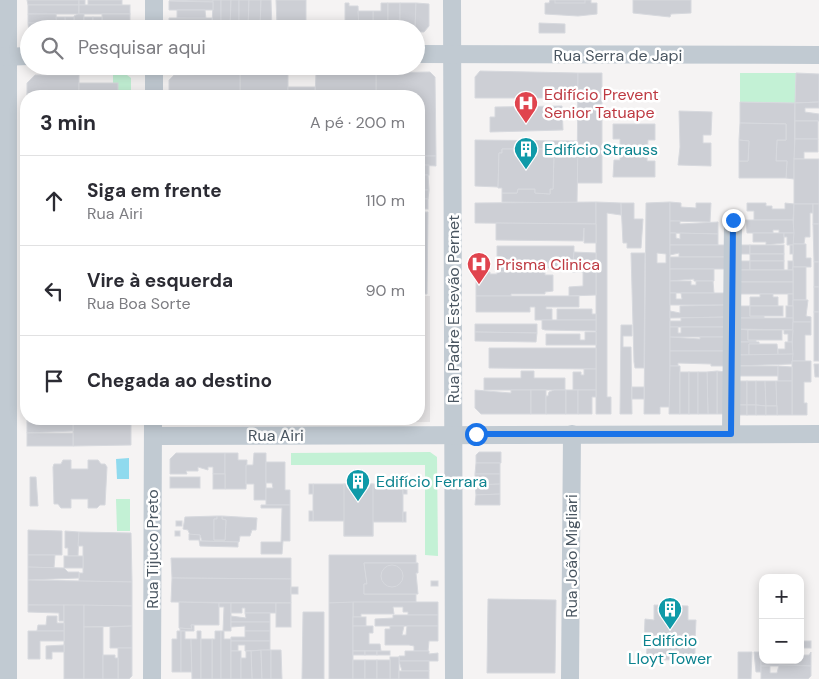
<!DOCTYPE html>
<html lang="pt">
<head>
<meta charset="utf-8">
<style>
  :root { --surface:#fff; --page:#f2f2f3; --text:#2b2b33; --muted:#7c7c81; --line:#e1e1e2 }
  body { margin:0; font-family:"DM Sans",sans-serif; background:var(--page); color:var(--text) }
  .controls { position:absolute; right:15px; bottom:15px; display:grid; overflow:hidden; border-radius:10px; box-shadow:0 2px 12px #0003 }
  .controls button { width:45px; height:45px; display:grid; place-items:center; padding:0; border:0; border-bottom:1px solid var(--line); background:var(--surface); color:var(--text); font:25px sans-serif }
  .stop { position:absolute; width:15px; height:15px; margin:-11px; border:4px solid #1a73e8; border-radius:50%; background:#fff }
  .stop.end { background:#1a73e8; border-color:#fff; box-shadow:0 1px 5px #0008 }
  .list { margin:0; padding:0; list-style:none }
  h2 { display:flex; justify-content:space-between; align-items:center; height:65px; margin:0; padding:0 20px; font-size:21px }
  h2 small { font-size:16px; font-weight:400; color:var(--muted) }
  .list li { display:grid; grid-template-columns:32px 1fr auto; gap:15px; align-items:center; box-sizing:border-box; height:90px; padding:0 20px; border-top:1px solid var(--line) }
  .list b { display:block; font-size:19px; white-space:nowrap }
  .list p { margin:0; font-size:16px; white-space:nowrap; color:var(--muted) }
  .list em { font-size:16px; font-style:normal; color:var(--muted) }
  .icon { flex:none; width:28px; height:28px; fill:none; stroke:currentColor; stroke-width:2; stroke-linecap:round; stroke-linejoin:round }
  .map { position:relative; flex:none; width:819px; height:679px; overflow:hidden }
  .search { position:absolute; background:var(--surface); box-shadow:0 2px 12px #0003; left:20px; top:20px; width:405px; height:55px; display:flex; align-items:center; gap:12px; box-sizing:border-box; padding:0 18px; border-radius:28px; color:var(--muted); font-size:19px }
  .panel { position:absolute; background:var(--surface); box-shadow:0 2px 12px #0003; left:20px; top:90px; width:405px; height:335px; border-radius:20px }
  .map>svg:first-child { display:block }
  .education { fill:#e6e4e5 }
  .green { fill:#c3f1d5 }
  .water { fill:#90daee }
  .building { fill:#cdcfd5; stroke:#d7d9de; fill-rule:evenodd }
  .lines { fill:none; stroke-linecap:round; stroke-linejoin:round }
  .minor { stroke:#c1cad2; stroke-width:18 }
  .route { stroke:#1a73e8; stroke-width:6 }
  .labels { text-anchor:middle; stroke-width:5; stroke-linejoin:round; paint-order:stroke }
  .street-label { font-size:16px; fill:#4a5661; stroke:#fff }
  .health-label { font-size:16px; fill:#be3a42; stroke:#fff; text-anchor:start }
  .culture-label { font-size:16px; fill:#0d838f; stroke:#fff; text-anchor:start }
</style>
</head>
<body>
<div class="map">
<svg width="819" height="679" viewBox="0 0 819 679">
  <rect width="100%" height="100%" fill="#f5f3f3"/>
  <polygon class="education" points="419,296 430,296 430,422 266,423 266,419 419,419"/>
  <g class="green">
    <polygon points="740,73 796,73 795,103 740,102"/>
    <polygon points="113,75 127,75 131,78 131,91 118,92 113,83"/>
    <polygon points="430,452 437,457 438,556 425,555 425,465 291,465 291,453"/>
    <polygon points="116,499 130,499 130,531 117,531"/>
  </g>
  <polygon class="water" points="129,458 129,479 117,479 116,459"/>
  <g class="building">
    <polygon points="27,0 79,0 79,5 28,5"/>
    <rect x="79" y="0" width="6" height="5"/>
    <rect x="88" y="0" width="34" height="5"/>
    <polygon points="169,0 213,0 213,2"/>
    <polygon points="213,0 221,0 221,29 212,29"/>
    <polygon points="221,0 231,0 230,29 221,29"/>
    <polygon points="231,0 239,0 239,29 230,29"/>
    <polygon points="239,0 249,0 248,29 239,29"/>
    <polygon points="249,0 261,0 260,29 248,29"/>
    <polygon points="261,0 271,0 272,29 260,29"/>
    <polygon points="276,0 306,0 306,26 277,26"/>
    <polygon points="550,0 591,0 591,3 597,3 597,14 578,16 545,14 545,3 549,3"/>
    <rect x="555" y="0" width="30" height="3"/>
    <polygon points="633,0 691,0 691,13 671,14 670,17 633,13"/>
    <polygon points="169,1 213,2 213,10 169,10"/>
    <polygon points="345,3 349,3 349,6 358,6 359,29 345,29"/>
    <polygon points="381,3 388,3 388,29 373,29 373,11 381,11"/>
    <rect x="388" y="3" width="12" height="26"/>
    <polygon points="400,3 416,3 415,29 400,29"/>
    <polygon points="416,3 429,4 429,26 424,32 416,32 415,29"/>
    <rect x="28" y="5" width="51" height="9"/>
    <rect x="79" y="5" width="51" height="9"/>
    <polygon points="177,10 205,10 206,19 177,18"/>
    <polygon points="358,11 373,11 373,29 359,29"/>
    <polygon points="28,14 56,14 57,23 28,23"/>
    <polygon points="78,14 84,14 84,29 74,29 74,16"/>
    <rect x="102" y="14" width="28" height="9"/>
    <polygon points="56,17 65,17 66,29 57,29"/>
    <polygon points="65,17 74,17 74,29 66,29"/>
    <rect x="84" y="17" width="9" height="12"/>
    <rect x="93" y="17" width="9" height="12"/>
    <polygon points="169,18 212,18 212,28 208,27 208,24 205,24 205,27 169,27"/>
    <polygon points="28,23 51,23 51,29 29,29 29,33"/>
    <polygon points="107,23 130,23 130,29 102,29 107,29"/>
    <polygon points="539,23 565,24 565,33 539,33"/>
    <rect x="169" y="27" width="36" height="2"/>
    <polygon points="480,71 578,73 578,98 475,98 475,77"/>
    <polygon points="430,72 435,77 436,156 419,156 419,96 376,96 376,73"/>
    <polygon points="288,73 288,96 240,96 240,74"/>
    <polygon points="316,73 376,73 376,96 315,96"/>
    <polygon points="578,73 602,73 602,183 577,183"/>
    <polygon points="796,73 819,74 819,102 795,103"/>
    <polygon points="240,74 240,91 231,91 231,96 169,96 169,80 174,75"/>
    <polygon points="35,75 79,75 79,94 27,94 27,83"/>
    <rect x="79" y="83" width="39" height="13"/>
    <rect x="288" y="87" width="27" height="9"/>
    <rect x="231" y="91" width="9" height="5"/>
    <rect x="27" y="94" width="52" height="2"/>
    <polygon points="740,102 795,103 794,179 786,178 787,161 776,161 777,140 786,140 786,124 740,123"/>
    <polygon points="819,102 819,108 805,108 805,112 819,114 819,121 795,121 795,103"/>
    <polygon points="562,106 563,130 490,132 490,117 495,117 495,107"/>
    <polygon points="679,111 712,112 711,135 703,135 703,143 711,143 711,166 678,165 680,147"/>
    <rect x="795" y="121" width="23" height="18"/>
    <polygon points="740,123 786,124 786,140 777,140 776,161 787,161 786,178 739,178 739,161 748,161 749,141 739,140"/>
    <polygon points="613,124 655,124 655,140 648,140 647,161 655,161 655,177 613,177 614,160 620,160 620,139 613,139"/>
    <polygon points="795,139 818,139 818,152 804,152 804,159 794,159"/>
    <polygon points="475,140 578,141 577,203 502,202 502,193 517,193 518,189 535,189 535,193 550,194 550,189 553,189 554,154 550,154 550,149 535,149 534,154 517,153 518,149 502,149 502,153 499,153 498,187 475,186"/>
    <polygon points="739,140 749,141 748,161 739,161"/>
    <polygon points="502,149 518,149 517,153 534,154 535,149 550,149 550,154 554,154 553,189 550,189 550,194 535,193 535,189 518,189 517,193 502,193 502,188 498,188 499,153 502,153"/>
    <polygon points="419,156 436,156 436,166 419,165"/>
    <rect x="794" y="159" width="25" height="45"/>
    <rect x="419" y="165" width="10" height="10"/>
    <polygon points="419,175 428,175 429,190 419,190"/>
    <polygon points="419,190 429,190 428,199 419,199"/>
    <rect x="419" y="199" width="9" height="10"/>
    <polygon points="596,202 596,224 475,223 475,203"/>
    <polygon points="596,202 621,203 621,215 607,213 607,397 611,397 611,414 596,414"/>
    <path d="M670,202V407H660V414H644L646,203ZM657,253L666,254V263H657Z"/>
    <polygon points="670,202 681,203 681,207 696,208 696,203 711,203 710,222 670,221"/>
    <polygon points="621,203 634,203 634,219 643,219 641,248 627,248 627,243 623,243"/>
    <polygon points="747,203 766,203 766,206 772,206 772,209 785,209 785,203 794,204 793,220 754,220 754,211 747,211"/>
    <polygon points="794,204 813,204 813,213 810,213 810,237 805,237 804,244 793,244"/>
    <rect x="813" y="204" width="6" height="20"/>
    <polygon points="419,212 428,212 427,294 419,294"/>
    <polygon points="746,220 793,220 794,233 779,233 779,230 773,230 773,233 747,233"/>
    <polygon points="670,221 680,221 680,224 718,222 718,234 670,233"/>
    <polygon points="496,223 596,224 596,243 584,243 584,228 583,241 496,240"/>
    <polygon points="813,224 819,224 819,262 814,262"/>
    <polygon points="670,233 676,233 676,238 680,239 680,233 718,234 718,245 670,245"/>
    <polygon points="753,233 784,233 784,243 766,245 766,242 753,242"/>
    <polygon points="784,233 794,233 793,245 787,245 787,237 784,237"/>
    <polygon points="793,244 806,244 806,258 811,258 811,267 793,267"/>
    <polygon points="670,245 726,245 726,257 679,257 679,253 670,255"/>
    <rect x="738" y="245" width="12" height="9"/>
    <rect x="750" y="245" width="34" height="9"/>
    <rect x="790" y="245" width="3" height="9"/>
    <polygon points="497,246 574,246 574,268 519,268 519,272 497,272"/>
    <polygon points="574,252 596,253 596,272 572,272"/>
    <polygon points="631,253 645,253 644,368 635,368 634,362"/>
    <rect x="750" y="254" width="34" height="7"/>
    <rect x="670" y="257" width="56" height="12"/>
    <rect x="738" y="261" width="12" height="9"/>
    <rect x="750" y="261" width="34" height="9"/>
    <rect x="788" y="261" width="5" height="9"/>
    <rect x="814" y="262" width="5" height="25"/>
    <rect x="793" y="267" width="13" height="33"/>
    <polygon points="670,269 714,269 714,281 694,281 694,279 670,281"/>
    <rect x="738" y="270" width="55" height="12"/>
    <polygon points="476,272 490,272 490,274 497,274 497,272 545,272 545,275 553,275 553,291 545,292 545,294 511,294 511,296 476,296"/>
    <polygon points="583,272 596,272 596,295 569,296 569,287 583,286"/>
    <polygon points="670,281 691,281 691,285 696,285 696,281 713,281 714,293 670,293"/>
    <rect x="738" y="282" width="55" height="12"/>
    <rect x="814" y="287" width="5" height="25"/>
    <polygon points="670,293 676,293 676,299 682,299 681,293 726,293 726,305 670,305"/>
    <rect x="419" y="294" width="4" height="80"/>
    <polygon points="760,294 773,294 773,297 778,297 778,306 750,306 750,297 760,297"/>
    <rect x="788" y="294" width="5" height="12"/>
    <polygon points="476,296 579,296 579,307 546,307 546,309 552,309 552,320 535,320 535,307 530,307 530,312 476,312"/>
    <polygon points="793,300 808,300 806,316 811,317 811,322 793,322"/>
    <polygon points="726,305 726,317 670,318 670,311 680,313 680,306"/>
    <polygon points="738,306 750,306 750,316 764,316 764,318 737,318"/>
    <rect x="750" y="306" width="33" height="10"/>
    <rect x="786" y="306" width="7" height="12"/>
    <polygon points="557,309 592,309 592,314 596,314 596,320 557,320"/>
    <rect x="814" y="312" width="5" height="49"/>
    <polygon points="726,317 726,327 670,327 670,321 681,321 681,318"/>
    <polygon points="737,318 793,318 793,330 737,329"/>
    <polygon points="542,320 596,320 596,331 545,330 542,329"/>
    <polygon points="793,322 811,322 811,335 805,335 805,361 792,361"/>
    <polygon points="475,324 537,324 537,333 475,332"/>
    <polygon points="621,325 632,325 632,336 623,336 623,347 631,347 632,414 620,414"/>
    <polygon points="670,327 678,327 678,333 681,333 681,327 726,327 726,337 670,337"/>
    <polygon points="737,329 748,330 748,340 756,340 756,342 737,342"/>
    <rect x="748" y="330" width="34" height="10"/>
    <polygon points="784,330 793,330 792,342 788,342 788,334 784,334"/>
    <polygon points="475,332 537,333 536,342 475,341"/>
    <polygon points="585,332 596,332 596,345 546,345 546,334 580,334 580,340 585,340"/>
    <polygon points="670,337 700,339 700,337 726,337 726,351 670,351"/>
    <polygon points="737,342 759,342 759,344 749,344 749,355 737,355"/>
    <polygon points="785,342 792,342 793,354 778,355 778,349 785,349"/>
    <polygon points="749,344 777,344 778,355 749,355"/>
    <polygon points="489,348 596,348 596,369 489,368"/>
    <polygon points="670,351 726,351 726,366 711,366 711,364 678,363 678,366 670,366"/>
    <polygon points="793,354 792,364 737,366 737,355"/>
    <polygon points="792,361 811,361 811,382 804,382 804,403 807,403 807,415 792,415"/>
    <polygon points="814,364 819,364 819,377 815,377"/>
    <polygon points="670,366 680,366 680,414 669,414"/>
    <rect x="737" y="366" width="41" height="10"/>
    <polygon points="778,366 792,367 792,381 778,381"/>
    <polygon points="584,369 596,369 596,390 573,390 573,372 581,372 581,375 584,375"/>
    <polygon points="521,371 534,371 534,378 565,378 565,390 484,390 484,378 521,378"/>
    <polygon points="717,371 726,372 726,414 717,414"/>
    <polygon points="717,371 717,414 708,414 707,372"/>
    <rect x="680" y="372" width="9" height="42"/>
    <rect x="689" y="372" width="9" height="42"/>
    <polygon points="698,372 707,372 708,414 698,414"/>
    <rect x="737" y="381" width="10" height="24"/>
    <rect x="747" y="381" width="9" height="24"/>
    <polygon points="756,381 765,381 766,406 756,405"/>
    <polygon points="765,381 776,381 777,406 766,406"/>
    <polygon points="776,381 792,381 792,415 777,415"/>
    <rect x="632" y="387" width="12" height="12"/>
    <polygon points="475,390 511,393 511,390 531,390 531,414 481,414 475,408"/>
    <rect x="531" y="390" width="15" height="24"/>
    <polygon points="554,390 566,390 566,414 546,414 546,396 548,396 549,392"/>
    <rect x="566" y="390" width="12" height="24"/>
    <polygon points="578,390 596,390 596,397 592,397 592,414 578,414"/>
    <rect x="737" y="405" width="10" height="10"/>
    <rect x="747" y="405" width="9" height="10"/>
    <polygon points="756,405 766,406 766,415 756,415"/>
    <rect x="766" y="406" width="11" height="9"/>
    <rect x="27" y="419" width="52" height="3"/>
    <polygon points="79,419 131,419 131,421 79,422"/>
    <polygon points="131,421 131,445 73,446 73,422"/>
    <polygon points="27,422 73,422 73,431 27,433"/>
    <rect x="27" y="433" width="46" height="13"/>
    <polygon points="479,452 501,452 501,463 476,463 476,455"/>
    <polygon points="176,453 225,453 225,474 213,474 213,467 208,467 208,470 198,467 198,471 186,471 187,474 170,474 170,459"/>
    <polygon points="225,453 238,453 238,460 247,460 246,489 225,489"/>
    <polygon points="254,453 266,453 266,500 254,500 254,484 246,484 246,465 253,465"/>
    <polygon points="63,460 71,460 71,469 88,469 88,460 98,460 101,464 105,464 107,467 105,505 100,505 97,508 88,508 88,499 71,499 71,508 61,508 58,504 54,504 53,467 54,464 61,464"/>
    <polygon points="266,462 285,462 285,490 290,490 290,505 266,505 266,488 273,488 272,483 266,483"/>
    <polygon points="476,463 500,463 500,474 475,474"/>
    <rect x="213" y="474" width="12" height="15"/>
    <polygon points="475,474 500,474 500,484 475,485"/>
    <polygon points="30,477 36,477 38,506 30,506"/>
    <rect x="170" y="477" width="30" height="11"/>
    <polygon points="351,481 365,481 366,484 403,484 403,522 373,522 373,536 344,536 344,521 313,521 313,484 351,484"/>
    <rect x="309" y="484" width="4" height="10"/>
    <rect x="344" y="484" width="29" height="52"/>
    <rect x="403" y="484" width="4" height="10"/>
    <polygon points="500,484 500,494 476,495 475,485"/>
    <polygon points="500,494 500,505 475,505 476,495"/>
    <polygon points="261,505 290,505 290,541 283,541 282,554 261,554 261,542 281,542 282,508 261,508"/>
    <rect x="309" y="511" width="4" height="10"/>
    <rect x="403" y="512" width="3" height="10"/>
    <polygon points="217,516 217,519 214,519 214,540 225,540 226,520 222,519 222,516 257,518 256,530 252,530 250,536 240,536 239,542 202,541 200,535 190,535 188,530 183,529 185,517"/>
    <polygon points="217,516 222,516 222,519 226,520 225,540 214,540 214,519 217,519"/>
    <rect x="176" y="521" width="6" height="5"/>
    <polygon points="28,530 62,531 62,555 28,555"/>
    <polygon points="65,531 79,532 78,556 68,556 68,548 65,548"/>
    <rect x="175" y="531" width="5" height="5"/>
    <polygon points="79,532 131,533 132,582 79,581 79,573 83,573 83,546 78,546"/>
    <polygon points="189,534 200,535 200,541 238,542 238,547 200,546 199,540 189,540"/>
    <polygon points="28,555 55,555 54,568 28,567"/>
    <polygon points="329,555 416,555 416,563 364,563 367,584 364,584 364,594 416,594 416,602 329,603"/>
    <rect x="64" y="556" width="19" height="12"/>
    <polygon points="171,558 291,558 291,579 172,578"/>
    <polygon points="364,563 418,563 418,573 416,573 418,594 364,594 364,584 367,584"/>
    <circle cx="392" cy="576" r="11"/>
    <polygon points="28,567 64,568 68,572 79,572 79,578 28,580"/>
    <polygon points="172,578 291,579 291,603 171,602"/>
    <polygon points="28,580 132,582 132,606 28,605"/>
    <rect x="431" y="581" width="7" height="5"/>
    <rect x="291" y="587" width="7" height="7"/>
    <polygon points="488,599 556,600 555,673 487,673"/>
    <polygon points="179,602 219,603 219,625 191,625 192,629 179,628"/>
    <polygon points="353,602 438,602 438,615 408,615 408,612 403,612 403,607 393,607 394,614 361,614 361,617 353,617"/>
    <polygon points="353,602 353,679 329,679 329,603"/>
    <polygon points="219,603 231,603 231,631 223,631 224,607 219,607"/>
    <polygon points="231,603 276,603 276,613 245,613 245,608 242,608 242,613 231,613"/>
    <rect x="276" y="603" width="15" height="24"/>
    <polygon points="28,605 64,605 64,621 59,621 59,613 28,612"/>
    <rect x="64" y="605" width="20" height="74"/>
    <polygon points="84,605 132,606 132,626 84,627"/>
    <polygon points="654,605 688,606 688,620 696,620 695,641 689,640 689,646 695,646 695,661 646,659 647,648 653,648 653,641 644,641 645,619 654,620"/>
    <polygon points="303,612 324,612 324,679 302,679"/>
    <polygon points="245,613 270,613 270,622 231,622 231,616 246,618"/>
    <polygon points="393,615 438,615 438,626 375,626 375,619 393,618"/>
    <polygon points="47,616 57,616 57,623 64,623 64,631 37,631 38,625 46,625"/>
    <rect x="353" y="617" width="13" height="9"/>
    <polygon points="231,622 270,622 270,631 245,631 245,626 231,627"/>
    <polygon points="191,625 194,625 194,631 180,631 180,628 192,629"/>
    <polygon points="132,626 132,648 110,648 110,627"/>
    <polygon points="353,626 373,626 373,633 369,633 369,644 380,644 381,651 353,651"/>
    <polygon points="390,626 404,626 402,635 406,635 407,626 438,626 438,641 429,641 428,651 414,651 414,646 409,645 385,645 385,629 390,629"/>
    <rect x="84" y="627" width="19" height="52"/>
    <polygon points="28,631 64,631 64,641 40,641 40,659 28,659"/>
    <polygon points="177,631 181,631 181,672 172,672 172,639 177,639"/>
    <polygon points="181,631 185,631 185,639 191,639 192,672 181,672"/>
    <polygon points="197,631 201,631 201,679 192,679 191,639 197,639"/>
    <polygon points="215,631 221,631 221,679 212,679 212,639 215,639"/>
    <polygon points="221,631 224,631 224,639 231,639 231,679 221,679"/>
    <polygon points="245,631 270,631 270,641 231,641 231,637 245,637"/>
    <rect x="201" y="639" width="11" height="40"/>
    <polygon points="231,641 270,641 270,650 245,651 245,645 238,645 238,651 231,651"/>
    <rect x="800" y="641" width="11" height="7"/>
    <polygon points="64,645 64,652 52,652 52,659 46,659 46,646"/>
    <polygon points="118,648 132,648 132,676 129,679 118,679"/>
    <polygon points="261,650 262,679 252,679 251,651"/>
    <polygon points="261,650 271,650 271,679 262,679"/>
    <polygon points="271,650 281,650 282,679 271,679"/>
    <rect x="231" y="651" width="10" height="28"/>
    <polygon points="246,651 251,651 252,679 241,679 241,658 246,658"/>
    <rect x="353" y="651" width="12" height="4"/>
    <rect x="365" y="651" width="12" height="4"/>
    <rect x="377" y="651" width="13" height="4"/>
    <polygon points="405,651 429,651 429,654 438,653 438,661 399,661 399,656 405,656"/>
    <polygon points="738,652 752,652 751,679 738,679"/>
    <polygon points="754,652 761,652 761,672 756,672"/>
    <polygon points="761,652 763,652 763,660 800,660 800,655 809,655 811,652 811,666 761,666"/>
    <polygon points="103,655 115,655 115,658 118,658 118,679 103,679"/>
    <rect x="390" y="657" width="9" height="22"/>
    <rect x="353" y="660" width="12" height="19"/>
    <rect x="365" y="660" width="12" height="19"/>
    <rect x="377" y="660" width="13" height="19"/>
    <polygon points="399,661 429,661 429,671 402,671"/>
    <polygon points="779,665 811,666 811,676 808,679 761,679 761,666 770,666 770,673 777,673"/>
    <rect x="399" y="671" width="30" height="8"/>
  </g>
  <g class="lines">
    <g class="minor">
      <polyline points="8,0 8,679"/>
      <polyline points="452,0 454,679"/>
      <polyline points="154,29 154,0"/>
      <polyline points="416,54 819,55"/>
      <polyline points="0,57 29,56"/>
      <polyline points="154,96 154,66"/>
      <polyline points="731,434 733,220"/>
      <polyline points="153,436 819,434"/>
      <polyline points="152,679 153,419"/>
      <polyline points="570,679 572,434"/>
    </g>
  </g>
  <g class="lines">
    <polyline class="route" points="476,434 731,434 733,220"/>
  </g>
  <defs>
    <g id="hospital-pin" transform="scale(1.25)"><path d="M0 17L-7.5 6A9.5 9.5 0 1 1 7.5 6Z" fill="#e0444e" stroke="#fff"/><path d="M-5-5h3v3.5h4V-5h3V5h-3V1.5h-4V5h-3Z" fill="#fff"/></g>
    <g id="building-pin" transform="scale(1.25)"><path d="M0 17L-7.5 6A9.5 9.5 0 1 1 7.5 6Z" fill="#0f9aa8" stroke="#fff"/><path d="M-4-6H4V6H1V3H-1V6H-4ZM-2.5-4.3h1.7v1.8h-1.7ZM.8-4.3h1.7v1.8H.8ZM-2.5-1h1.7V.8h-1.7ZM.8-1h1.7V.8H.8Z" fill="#fff"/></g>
  </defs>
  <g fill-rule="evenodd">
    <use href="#hospital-pin" x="526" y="103"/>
    <use href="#building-pin" x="526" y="149"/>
    <use href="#hospital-pin" x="479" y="264"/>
    <use href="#building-pin" x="358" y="481"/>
    <use href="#building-pin" x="670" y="609"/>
  </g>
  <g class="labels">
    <g class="street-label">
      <text x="618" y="61">Rua Serra de Japi</text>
      <text transform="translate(453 309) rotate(-90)" y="6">Rua Padre Estevão Pernet</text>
      <text x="276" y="441">Rua Airi</text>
      <text transform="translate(152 549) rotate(-90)" y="6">Rua Tijuco Preto</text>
      <text transform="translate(571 556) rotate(-90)" y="6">Rua João Migliari</text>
    </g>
    <g class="health-label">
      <text x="544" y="100">Edifício Prevent<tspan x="544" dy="18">Senior Tatuape</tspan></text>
      <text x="496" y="270">Prisma Clinica</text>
    </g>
    <g class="culture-label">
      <text x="544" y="155">Edifício Strauss</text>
      <text x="376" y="487">Edifício Ferrara</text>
      <text x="670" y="646" text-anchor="middle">Edifício<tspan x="670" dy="18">Lloyt Tower</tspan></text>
    </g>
  </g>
</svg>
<div class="controls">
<button>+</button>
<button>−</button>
</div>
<div class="stop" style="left:476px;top:434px"></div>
<div class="stop end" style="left:733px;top:220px"></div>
<div class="search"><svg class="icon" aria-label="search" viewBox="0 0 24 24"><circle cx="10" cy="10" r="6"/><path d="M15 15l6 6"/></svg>Pesquisar aqui</div>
<section class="panel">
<h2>3 min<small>A pé · 200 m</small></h2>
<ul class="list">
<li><svg class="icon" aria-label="ahead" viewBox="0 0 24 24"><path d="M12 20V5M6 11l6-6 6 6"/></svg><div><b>Siga em frente</b><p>Rua Airi</p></div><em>110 m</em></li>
<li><svg class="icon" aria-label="left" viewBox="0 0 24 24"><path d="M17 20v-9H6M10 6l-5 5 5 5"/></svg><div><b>Vire à esquerda</b><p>Rua Boa Sorte</p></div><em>90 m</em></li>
<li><svg class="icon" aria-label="arrive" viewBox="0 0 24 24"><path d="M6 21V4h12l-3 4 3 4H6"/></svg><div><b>Chegada ao destino</b></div></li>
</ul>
</section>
</div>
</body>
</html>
